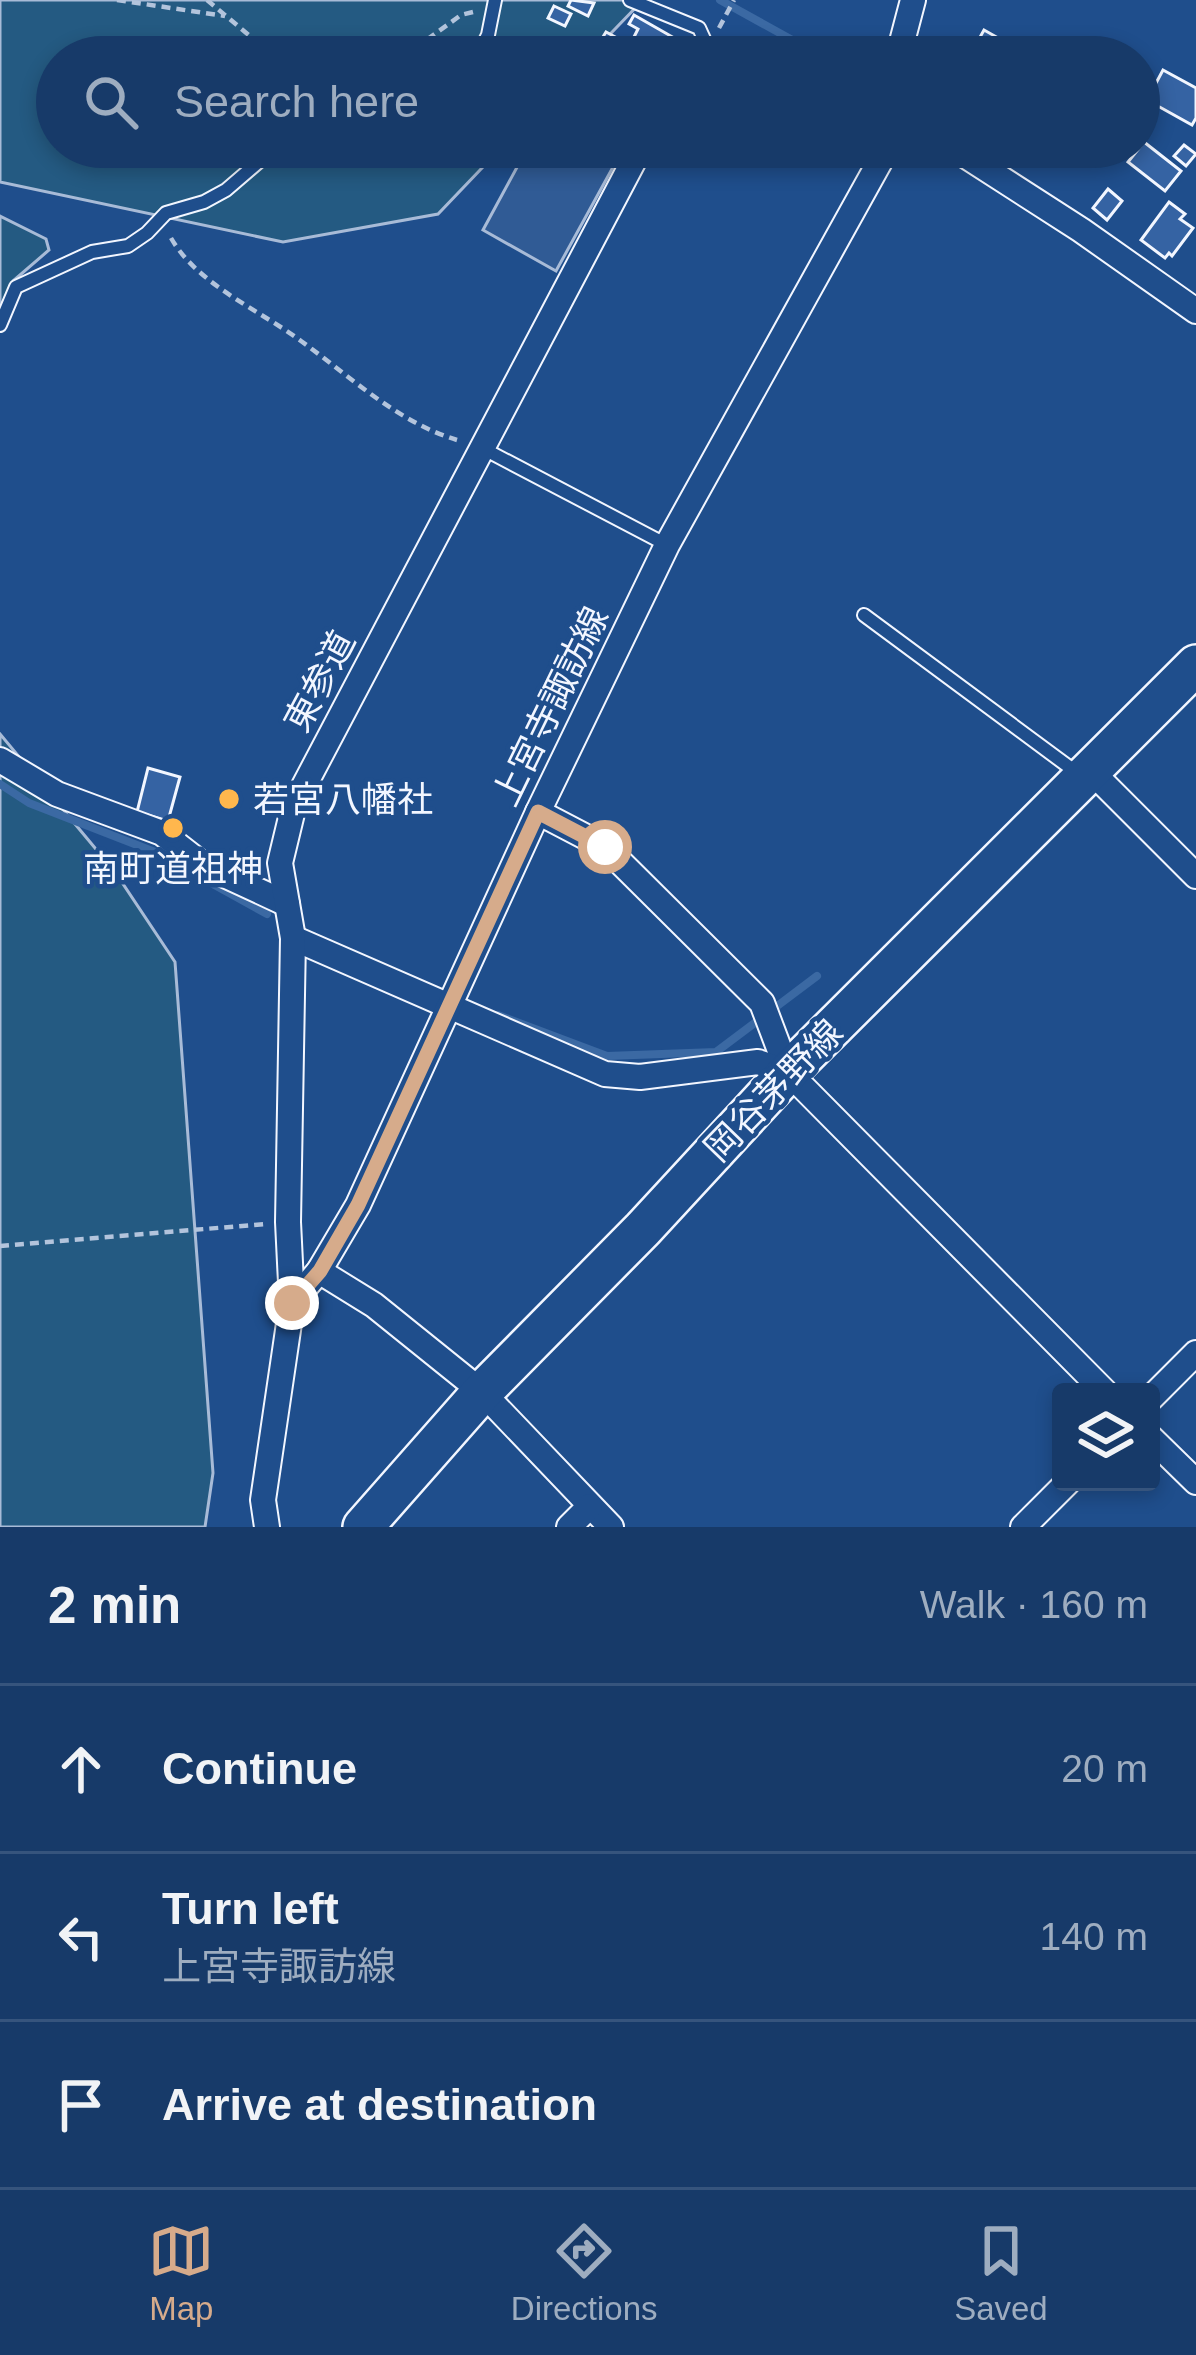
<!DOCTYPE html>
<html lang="en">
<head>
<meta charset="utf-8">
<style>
  :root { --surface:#173a69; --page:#20416f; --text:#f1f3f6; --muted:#9eadc0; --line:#36547d; --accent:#d6ab8b }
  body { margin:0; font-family:Helvetica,"Noto Sans JP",sans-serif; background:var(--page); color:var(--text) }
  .controls { position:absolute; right:36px; bottom:36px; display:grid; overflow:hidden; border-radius:12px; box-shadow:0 6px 18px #0003 }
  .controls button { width:108px; height:108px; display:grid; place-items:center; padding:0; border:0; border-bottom:3px solid var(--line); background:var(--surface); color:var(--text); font:60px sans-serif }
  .stop { position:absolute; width:36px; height:36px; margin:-27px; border:9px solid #d6ab8b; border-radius:50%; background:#fff }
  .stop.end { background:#d6ab8b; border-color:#fff; box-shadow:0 3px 12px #0008 }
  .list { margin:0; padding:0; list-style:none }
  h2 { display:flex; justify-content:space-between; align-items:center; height:156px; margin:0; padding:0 48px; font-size:51px }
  h2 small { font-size:39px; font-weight:400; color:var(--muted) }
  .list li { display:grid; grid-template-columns:78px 1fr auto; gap:36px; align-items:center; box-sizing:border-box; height:168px; padding:0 48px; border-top:3px solid var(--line) }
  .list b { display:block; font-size:45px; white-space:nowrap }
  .list p { margin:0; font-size:39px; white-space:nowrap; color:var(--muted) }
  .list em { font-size:39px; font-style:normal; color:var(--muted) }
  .icon { flex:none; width:66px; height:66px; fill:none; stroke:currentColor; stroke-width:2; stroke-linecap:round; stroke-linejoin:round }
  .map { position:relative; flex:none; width:1196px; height:1527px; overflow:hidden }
  .search { position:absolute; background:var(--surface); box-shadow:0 6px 18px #0003; left:36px; right:36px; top:36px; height:132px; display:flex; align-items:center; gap:30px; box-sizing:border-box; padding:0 42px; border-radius:66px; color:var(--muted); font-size:45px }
  .sheet { height:660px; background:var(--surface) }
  nav { display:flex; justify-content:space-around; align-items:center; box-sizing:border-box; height:168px; border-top:3px solid var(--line); background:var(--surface); font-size:33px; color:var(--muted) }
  nav a { display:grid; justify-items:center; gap:6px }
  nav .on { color:var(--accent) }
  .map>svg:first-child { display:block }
  .green { fill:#245a82; stroke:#a8bbd7; stroke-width:3 }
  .parking { fill:#305b95; stroke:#a8bbd7; stroke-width:3 }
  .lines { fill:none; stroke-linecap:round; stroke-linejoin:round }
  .stream { stroke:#3b69a3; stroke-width:8 }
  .building { fill:#3563a3; stroke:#f2f6ff; stroke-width:3 }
  .service-casing { stroke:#f2f6ff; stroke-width:16 }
  .minor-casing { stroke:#f2f6ff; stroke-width:28 }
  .primary-casing { stroke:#f2f6ff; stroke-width:44 }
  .path { stroke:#b3c4dc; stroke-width:4.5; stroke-dasharray:9 6; stroke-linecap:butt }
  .service { stroke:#1f4e8c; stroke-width:12 }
  .minor { stroke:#1f4e8c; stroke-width:24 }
  .primary { stroke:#1f4e8c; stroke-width:39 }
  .route { stroke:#d6ab8b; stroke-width:15 }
  .poi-dot { fill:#ffb74d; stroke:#1f4e8c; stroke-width:4.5 }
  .labels { text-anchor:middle; stroke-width:9; stroke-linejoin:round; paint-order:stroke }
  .street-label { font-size:36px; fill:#f2f6ff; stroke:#1f4e8c }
  .poi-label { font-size:36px; fill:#f2f6ff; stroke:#1f4e8c; text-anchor:start }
</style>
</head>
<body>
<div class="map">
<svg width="1196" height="1527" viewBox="0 0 1196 1527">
  <rect width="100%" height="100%" fill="#1f4e8c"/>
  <g class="green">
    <polygon points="0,0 643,0 588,57 57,57 57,147 502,147 438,214 283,242 0,182"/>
    <polygon points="0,216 46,239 49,250 13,281 0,308"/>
    <polygon points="0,734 115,872 175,962 213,1473 205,1527 0,1527"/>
  </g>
  <polygon class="parking" points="528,147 624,147 556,271 483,230"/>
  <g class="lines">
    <g class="stream">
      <polyline points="720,0 823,57"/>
      <polyline points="0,784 29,803 155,852 267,914"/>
      <polyline points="498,1015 607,1056 716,1052 817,976"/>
    </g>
  </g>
  <g class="building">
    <polygon points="571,0 594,3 588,16 568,6"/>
    <polygon points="554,6 571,14 565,26 548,18"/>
    <polygon points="634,15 676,39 666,57 613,57 614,54 598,45 606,32 630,45 638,29 629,24"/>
    <polygon points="984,30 1032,57 974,57 970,55"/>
    <polygon points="1163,70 1196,88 1196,118 1192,125 1147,100"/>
    <polygon points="1144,142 1181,171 1165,191 1128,162"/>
    <polygon points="1184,145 1196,154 1186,166 1174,156"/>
    <polygon points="1108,189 1122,201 1107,220 1093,208"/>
    <polygon points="1169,202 1185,214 1180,219 1193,228 1172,256 1169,253 1165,258 1141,240"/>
    <polygon points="148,768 180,777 168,821 137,812"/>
  </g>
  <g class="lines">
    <g class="service-casing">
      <g id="service">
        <polyline points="630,0 699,28 709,50"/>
        <polyline points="477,57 488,35 495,0"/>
        <polyline points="0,325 16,287 92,252 128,246 147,233 166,213 204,202 226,190 276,147"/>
        <polyline points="482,448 667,545"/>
        <polyline points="864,615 1080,775"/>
      </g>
    </g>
    <g class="minor-casing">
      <g id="minor">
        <polyline points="693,57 709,50 778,57"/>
        <polyline points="898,57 913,0"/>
        <polyline points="952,147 1081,230 1196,311"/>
        <polyline points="0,760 57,794 162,833 203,865 287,904"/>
        <polyline points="1090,770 1196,876"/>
        <polyline points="538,812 605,847 762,1003 788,1072 1105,1392"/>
        <polyline points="293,938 605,1074 640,1077 758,1062 788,1072"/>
        <polyline points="319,1271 374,1305 482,1392 611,1527"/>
        <polyline points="292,1303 319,1271 358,1205 538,812 667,545 888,147"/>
        <polyline points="1151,1398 1196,1353"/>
        <polyline points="1151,1438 1196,1482"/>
        <polyline points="267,1527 263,1500 292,1303 288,1222 293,938 280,863 294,805 641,147"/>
        <polyline points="569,1527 590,1506"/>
        <polyline points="1023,1527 1068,1482"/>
      </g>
    </g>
    <g class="primary-casing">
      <polyline id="primary" points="363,1527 482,1392 643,1229 788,1072 1196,665"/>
    </g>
    <g class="path">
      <polyline points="117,0 225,16"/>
      <polyline points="207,0 275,57"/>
      <polyline points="719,28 734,0"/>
      <polyline points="403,57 461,15 473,12"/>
      <path d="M171,238C198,285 258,309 301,341C351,377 397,422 457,440"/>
      <polyline points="0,1246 265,1224"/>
    </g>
    <use href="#service" class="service"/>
    <use href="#minor" class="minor"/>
    <use href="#primary" class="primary"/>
  </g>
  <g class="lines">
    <polyline class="route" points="292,1303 320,1271 358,1205 538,812 605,847"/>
  </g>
  <g class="poi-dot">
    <circle cx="229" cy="799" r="12"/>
    <circle cx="173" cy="828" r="12"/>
  </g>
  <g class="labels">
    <g class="street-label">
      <text transform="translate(319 681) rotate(-62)" y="13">東参道</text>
      <text transform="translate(550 706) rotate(-64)" y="13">上宮寺諏訪線</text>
      <text transform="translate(773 1090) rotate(-46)" y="13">岡谷茅野線</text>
    </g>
    <g class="poi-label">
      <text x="253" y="812">若宮八幡社</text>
      <text x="173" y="881" text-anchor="middle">南町道祖神</text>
    </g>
  </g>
</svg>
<div class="controls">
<button><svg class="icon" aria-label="layers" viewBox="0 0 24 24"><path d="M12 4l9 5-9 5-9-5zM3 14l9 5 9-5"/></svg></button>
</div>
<div class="stop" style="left:605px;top:847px"></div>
<div class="stop end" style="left:292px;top:1303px"></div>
<div class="search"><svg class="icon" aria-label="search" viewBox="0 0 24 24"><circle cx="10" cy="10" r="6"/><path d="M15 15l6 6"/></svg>Search here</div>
</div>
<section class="sheet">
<h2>2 min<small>Walk · 160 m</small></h2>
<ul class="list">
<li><svg class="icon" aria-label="ahead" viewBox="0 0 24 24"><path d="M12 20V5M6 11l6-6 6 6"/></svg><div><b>Continue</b></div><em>20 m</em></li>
<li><svg class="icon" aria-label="left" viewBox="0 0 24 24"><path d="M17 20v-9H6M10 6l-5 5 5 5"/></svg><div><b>Turn left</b><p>上宮寺諏訪線</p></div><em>140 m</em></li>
<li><svg class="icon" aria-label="arrive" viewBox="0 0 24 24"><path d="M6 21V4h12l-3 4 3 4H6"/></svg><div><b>Arrive at destination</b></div></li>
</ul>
</section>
<nav>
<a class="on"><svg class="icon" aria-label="map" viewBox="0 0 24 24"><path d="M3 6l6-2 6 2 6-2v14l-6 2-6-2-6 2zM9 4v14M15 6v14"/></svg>Map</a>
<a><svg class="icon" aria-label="directions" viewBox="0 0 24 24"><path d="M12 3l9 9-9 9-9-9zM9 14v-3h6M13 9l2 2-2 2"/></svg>Directions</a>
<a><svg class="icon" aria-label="saved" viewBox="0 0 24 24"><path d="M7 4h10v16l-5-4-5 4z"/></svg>Saved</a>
</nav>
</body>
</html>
